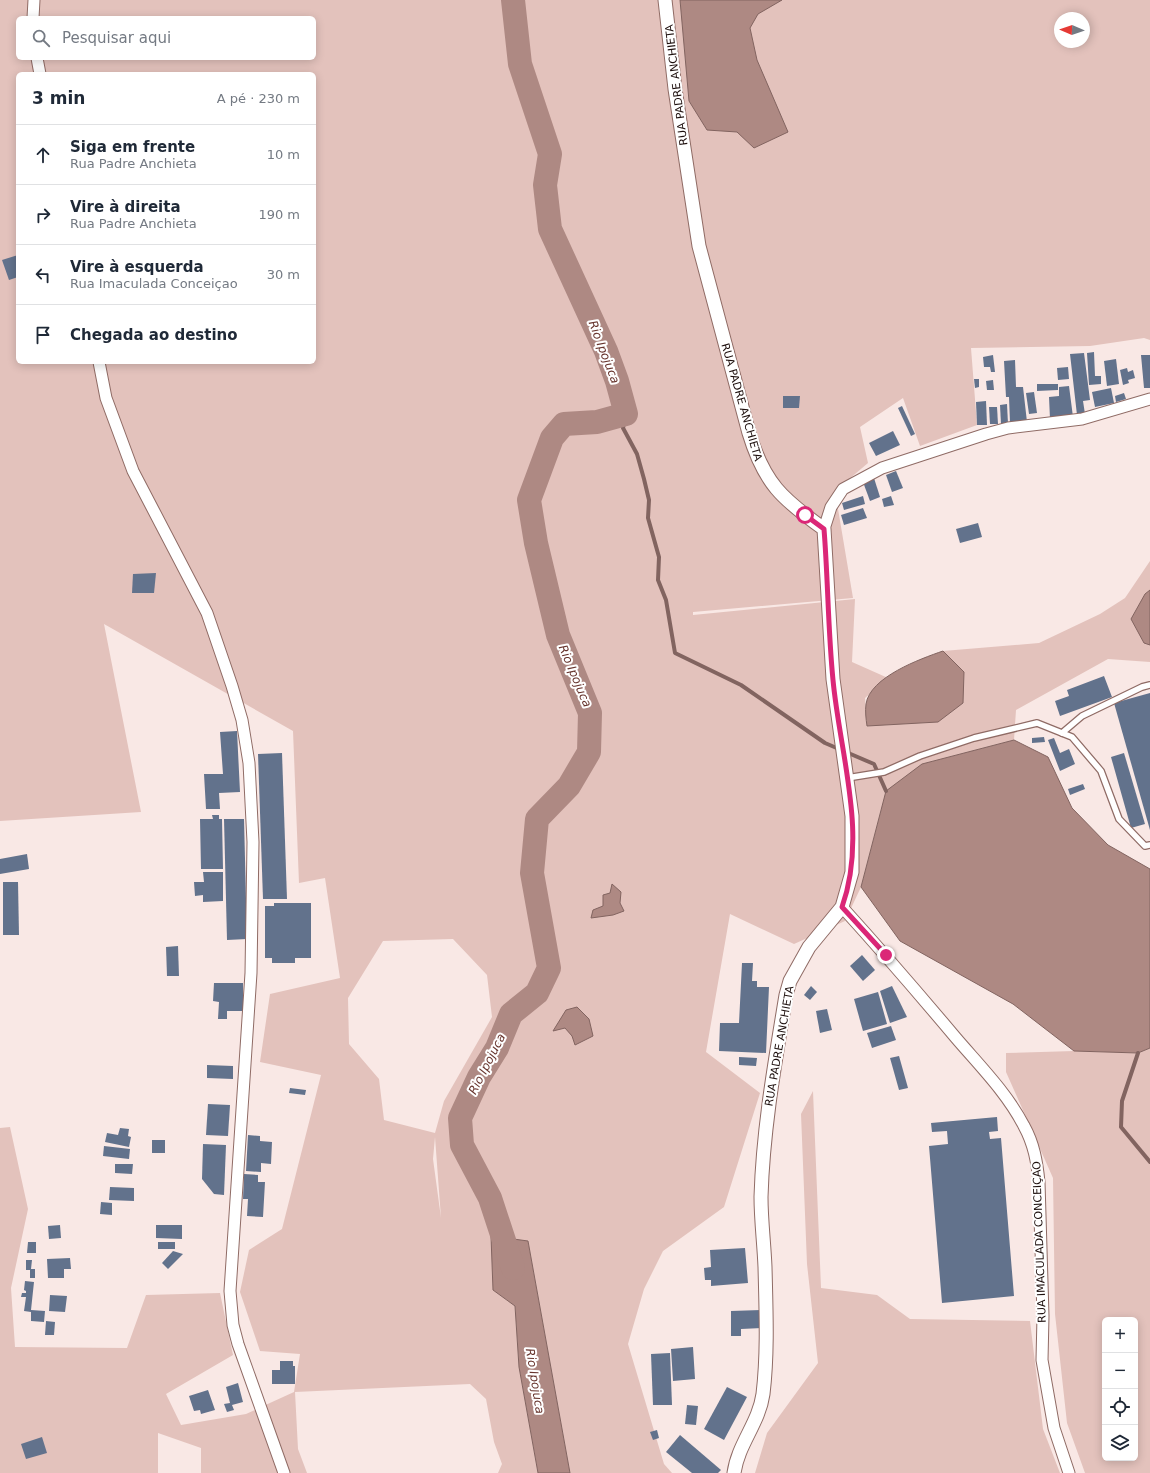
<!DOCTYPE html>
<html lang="pt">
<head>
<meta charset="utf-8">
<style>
  :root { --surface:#fff; --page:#f2f2f3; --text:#1f2937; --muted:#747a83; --line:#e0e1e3 }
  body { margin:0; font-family:"DejaVu Sans",sans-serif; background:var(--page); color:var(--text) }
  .controls { position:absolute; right:12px; bottom:12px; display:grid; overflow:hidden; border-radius:6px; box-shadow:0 2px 10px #0003 }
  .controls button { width:36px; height:36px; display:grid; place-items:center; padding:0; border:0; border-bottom:1px solid var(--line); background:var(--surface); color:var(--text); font:20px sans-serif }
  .compass { position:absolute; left:1054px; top:12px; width:36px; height:36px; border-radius:50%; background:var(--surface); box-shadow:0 2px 10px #0003; rotate:272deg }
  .stop { position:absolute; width:12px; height:12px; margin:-9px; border:3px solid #db2777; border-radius:50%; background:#fff }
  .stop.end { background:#db2777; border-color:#fff; box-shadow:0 1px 4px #0008 }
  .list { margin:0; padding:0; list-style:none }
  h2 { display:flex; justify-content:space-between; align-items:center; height:52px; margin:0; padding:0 16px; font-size:17px }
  h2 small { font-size:13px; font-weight:400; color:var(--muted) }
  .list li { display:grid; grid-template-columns:26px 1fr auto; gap:12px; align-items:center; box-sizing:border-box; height:60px; padding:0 16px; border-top:1px solid var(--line) }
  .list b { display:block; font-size:15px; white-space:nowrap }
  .list p { margin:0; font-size:13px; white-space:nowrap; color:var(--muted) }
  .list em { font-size:13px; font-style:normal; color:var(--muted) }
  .icon { flex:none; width:22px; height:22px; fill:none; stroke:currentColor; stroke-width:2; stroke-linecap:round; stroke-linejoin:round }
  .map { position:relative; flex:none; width:1150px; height:1473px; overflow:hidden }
  .search { position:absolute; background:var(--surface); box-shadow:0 2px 10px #0003; left:16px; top:16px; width:300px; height:44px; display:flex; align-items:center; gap:10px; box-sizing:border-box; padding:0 14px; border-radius:6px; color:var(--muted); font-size:15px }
  .panel { position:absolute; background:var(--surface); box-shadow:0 2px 10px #0003; left:16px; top:72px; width:300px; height:292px; border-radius:6px }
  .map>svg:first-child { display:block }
  .green { fill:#e3c2bc; fill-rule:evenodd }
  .water { fill:#ae8983; stroke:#826460 }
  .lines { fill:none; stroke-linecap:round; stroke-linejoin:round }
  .stream { stroke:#826460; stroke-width:4 }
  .river { stroke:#ae8983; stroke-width:24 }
  .building { fill:#62728c }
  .service-casing { stroke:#8f6b65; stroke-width:8 }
  .minor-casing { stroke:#8f6b65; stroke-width:13 }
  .tertiary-casing { stroke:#8f6b65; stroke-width:15 }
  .service { stroke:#fff; stroke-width:5.5 }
  .minor { stroke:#fff; stroke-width:11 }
  .tertiary { stroke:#fff; stroke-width:13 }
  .route { stroke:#db2777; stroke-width:5 }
  .labels { text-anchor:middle; stroke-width:4; stroke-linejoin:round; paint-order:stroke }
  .street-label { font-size:11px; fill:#1d0f0d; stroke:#fff }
  .water-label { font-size:12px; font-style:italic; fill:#67342d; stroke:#fff }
</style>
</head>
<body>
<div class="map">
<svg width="1150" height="1473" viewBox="0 0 1150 1473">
  <rect width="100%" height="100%" fill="#f9e8e5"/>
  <g class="green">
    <path d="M0,0H1150V340L1144,338L1090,346L971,348L977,425L920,446L903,398L860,427L868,463L835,491L853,598L693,612V615L855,599L852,662L888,678L865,698L867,726L964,672L943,651L1039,643L1100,614L1125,598L1150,561V662L1108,659L1016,710L1014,740L922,764L881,810L861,887L845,921L794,944L730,914L706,1052L760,1093L724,1207L663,1251L644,1289L628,1344L664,1464L672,1473H570L528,1241L493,1289L515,1306L519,1367L538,1473H498L502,1464L494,1442L486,1399L470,1384L295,1392L298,1449L307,1473H201V1448L158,1433V1473H0V1128L10,1127L28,1209L11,1288L15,1347L127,1348L146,1295L220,1293L233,1355L166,1394L181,1425L246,1414L294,1392L300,1354L260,1351L240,1292L249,1250L282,1229L321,1075L260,1062L270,994L340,978L325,878L299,883L293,731L104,624L141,812L0,821ZM18,18H314V58H18ZM1060,18H1084V42H1060ZM18,74H314V362H18ZM453,939L487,975L492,1017L444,1101L435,1133L384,1120L379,1079L349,1044L348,998L383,941ZM435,1137L441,1218L433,1159Z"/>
    <path d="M1150,1048V1473H1085L1067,1423L1055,1314L1053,1178L1006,1072V1053L1074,1051L1138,1053ZM1105,1320H1135V1458H1105Z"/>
    <polygon points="813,1091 821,1288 877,1295 910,1319 1030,1321 1043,1429 1060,1473 755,1473 767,1433 818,1363 807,1264 801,1114"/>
  </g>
  <g class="water">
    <polygon points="680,0 782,0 758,14 750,28 757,60 788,132 754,148 737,132 707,130 689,101"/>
    <polygon points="1150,590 1150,645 1144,643 1131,619 1145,594"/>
    <path d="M943,651L964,672L963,703L938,722L867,726C866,719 865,711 866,704C870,677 920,659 943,651Z"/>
    <polygon points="1014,740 1048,757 1072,808 1108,845 1150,869 1150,1048 1138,1053 1074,1051 1013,1004 900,941 861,887 886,791 922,764"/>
    <polygon points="612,884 621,892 620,903 624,911 613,915 591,918 593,910 603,906 603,895 610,893"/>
    <polygon points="577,1007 589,1019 593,1036 575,1045 572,1036 565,1028 553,1031 566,1010"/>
    <polygon points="491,1236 528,1241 570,1473 538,1473 519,1367 515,1306 493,1290"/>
  </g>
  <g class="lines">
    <g class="stream">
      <polyline points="626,414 623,428 637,454 644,479 649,500 648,518 659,557 658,580 666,600 675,653 741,685 825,743 874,764 886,791"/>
      <polyline points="1138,1053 1122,1101 1121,1127 1150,1162"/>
    </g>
    <polyline class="river" points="513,0 520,64 550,154 545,185 550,229 606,351 617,381 626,414 597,422 564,424 552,438 529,500 536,543 558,635 590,713 589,752 569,786 537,819 532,873 549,968 537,993 511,1014 497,1048 479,1077 460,1118 462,1145 490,1198 513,1268"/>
  </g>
  <g class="building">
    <polygon points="18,255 18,277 9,280 2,260"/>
    <polygon points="1094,352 1095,376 1101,376 1101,384 1089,385 1087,353"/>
    <polygon points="1084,353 1090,400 1083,401 1085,414 1077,415 1070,354"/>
    <polygon points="993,355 995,372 991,372 990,367 984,367 983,357"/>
    <polygon points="1141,355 1150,355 1150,388 1144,388"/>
    <polygon points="1116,359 1119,384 1107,386 1104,361"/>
    <polygon points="1015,360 1016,387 1023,387 1027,422 1010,423 1009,397 1006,397 1004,361"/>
    <polygon points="1068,367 1069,379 1058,380 1057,368"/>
    <polygon points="1127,368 1128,372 1133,370 1135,378 1128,380 1129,383 1123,385 1120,370"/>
    <polygon points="974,379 979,379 979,387 975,388"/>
    <polygon points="993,380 994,390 987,390 986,381"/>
    <polygon points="1037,384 1058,384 1058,390 1037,391"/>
    <polygon points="1069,386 1073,417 1050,419 1049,397 1059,396 1059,387"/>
    <polygon points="1111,388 1114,403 1095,407 1092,392"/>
    <polygon points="1034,392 1037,413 1029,414 1026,393"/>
    <polygon points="1124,393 1126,399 1116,402 1115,396"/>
    <polygon points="783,396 800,396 799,408 783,408"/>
    <polygon points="986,401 987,425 977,425 976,402"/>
    <polygon points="1007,404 1008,424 1001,424 1000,405"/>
    <polygon points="902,406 915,434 911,436 898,408"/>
    <polygon points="989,407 997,407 998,424 990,424"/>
    <polygon points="893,431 900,445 876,456 869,443"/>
    <polygon points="896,471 903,488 892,492 886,475"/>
    <polygon points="874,478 880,497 870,501 863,482"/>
    <polygon points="863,496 865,504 844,510 842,503"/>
    <polygon points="891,496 894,505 884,507 882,499"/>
    <polygon points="863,508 867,518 844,525 841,515"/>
    <polygon points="978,523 982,537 960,543 956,529"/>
    <polygon points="156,573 154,593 132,593 133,574"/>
    <polygon points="1104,676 1112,697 1060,716 1055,701 1069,696 1067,690"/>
    <polygon points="1150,693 1150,830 1114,703"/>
    <polygon points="237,731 240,792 219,793 220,809 206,809 204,774 223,774 220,732"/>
    <polygon points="1044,737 1045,742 1032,743 1032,738"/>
    <polygon points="1054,738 1060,753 1069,749 1075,764 1060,771 1048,740"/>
    <polygon points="282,753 287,899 263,899 258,754"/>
    <polygon points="1124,753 1145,824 1131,828 1111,757"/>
    <polygon points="1083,784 1085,789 1070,795 1068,789"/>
    <polygon points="212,815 219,815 219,819 222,819 223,869 201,869 200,819 213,819"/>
    <polygon points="224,819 244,819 247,939 227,940"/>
    <polygon points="27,854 29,869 0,874 0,859"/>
    <polygon points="203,872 223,872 223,901 203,902 203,895 195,896 194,882 204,882"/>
    <polygon points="3,882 18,882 19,935 3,935"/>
    <polygon points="274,903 311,903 311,958 295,958 295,963 272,963 272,958 265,958 265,906 274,906"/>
    <polygon points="178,946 179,976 167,976 166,947"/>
    <polygon points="862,955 875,970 863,981 850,966"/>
    <polygon points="742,963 753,963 752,981 757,981 757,987 769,987 766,1053 719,1051 720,1023 739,1023"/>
    <polygon points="214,983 243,983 243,1011 227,1011 227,1019 218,1019 219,1002 213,1001"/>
    <polygon points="811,986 817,992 810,1000 804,995"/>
    <polygon points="892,986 907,1017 890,1023 880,991"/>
    <polygon points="878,992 887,1024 863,1031 854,999"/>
    <polygon points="827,1009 832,1030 820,1033 816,1011"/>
    <polygon points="891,1026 896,1040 872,1048 867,1033"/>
    <polygon points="899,1056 908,1088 899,1090 890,1058"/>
    <polygon points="739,1057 757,1058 756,1066 739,1065"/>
    <polygon points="207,1065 233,1066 233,1079 207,1078"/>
    <polygon points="290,1088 306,1090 305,1095 289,1093"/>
    <polygon points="208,1104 230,1105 228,1136 206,1135"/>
    <polygon points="997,1117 998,1131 989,1132 990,1139 1001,1138 1014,1296 942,1303 929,1146 948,1144 947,1131 932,1132 931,1123"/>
    <polygon points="120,1128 129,1129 128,1136 131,1137 129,1147 105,1142 107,1133 118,1135"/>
    <polygon points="248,1135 260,1136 260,1141 272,1142 271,1164 261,1163 261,1172 246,1171"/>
    <rect x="152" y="1140" width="13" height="13"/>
    <polygon points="203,1144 226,1145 224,1195 214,1194 202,1179"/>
    <polygon points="104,1146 130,1149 129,1159 103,1156"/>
    <polygon points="115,1164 133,1164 132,1174 115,1173"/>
    <polygon points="244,1174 258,1175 258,1182 265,1182 263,1217 247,1216 248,1199 243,1199"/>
    <polygon points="110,1187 134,1188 134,1201 109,1200"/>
    <polygon points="101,1202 112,1203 112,1215 100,1214"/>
    <polygon points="60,1225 61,1238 49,1239 48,1226"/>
    <polygon points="156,1225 182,1225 182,1239 156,1238"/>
    <polygon points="28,1242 36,1242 36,1253 27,1253"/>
    <rect x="158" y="1242" width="17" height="7"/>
    <polygon points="745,1248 748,1283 711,1286 711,1280 705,1280 704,1268 711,1267 710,1250"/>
    <polygon points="173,1251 183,1254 168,1269 162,1263"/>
    <polygon points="70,1258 71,1269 64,1269 64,1278 48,1278 47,1259"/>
    <polygon points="26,1260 32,1260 31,1269 35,1269 35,1278 30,1278 30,1270 26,1270"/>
    <polygon points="25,1281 34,1282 31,1310 45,1311 44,1322 31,1321 31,1312 24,1311 26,1297 21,1297 22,1293 26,1293 26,1291 24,1290"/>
    <polygon points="50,1295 67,1296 65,1312 49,1311"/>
    <polygon points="761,1310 762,1328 741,1329 741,1336 731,1336 731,1311"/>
    <polygon points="46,1321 55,1322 54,1335 45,1335"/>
    <polygon points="693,1347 695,1379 673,1381 671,1349"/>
    <polygon points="670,1353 672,1405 653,1405 651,1354"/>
    <polygon points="280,1361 293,1361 293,1366 295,1366 295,1384 272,1384 272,1370 280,1370"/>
    <polygon points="238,1383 243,1402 232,1405 234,1410 227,1412 224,1404 230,1403 226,1387"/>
    <polygon points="727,1387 747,1397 724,1440 704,1429"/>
    <polygon points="208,1390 215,1410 201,1414 200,1410 194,1411 189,1396"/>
    <polygon points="687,1405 698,1406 696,1425 685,1424"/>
    <polygon points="657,1430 659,1438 653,1440 650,1432"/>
    <polygon points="680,1435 721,1470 718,1473 692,1473 666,1452"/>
    <polygon points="42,1437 47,1453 26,1459 21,1444"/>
  </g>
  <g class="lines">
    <g class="service-casing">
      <g id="service">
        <polyline points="1062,733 1082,716 1142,687 1150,685"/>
        <polyline points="847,778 884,772 920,756 974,738 1037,723 1072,737 1101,771 1119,819 1145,846 1150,845"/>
      </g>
    </g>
    <g class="minor-casing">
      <g id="minor">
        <polyline points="33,18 34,0"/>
        <polyline points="37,58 40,74"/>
        <polyline points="99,362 106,398 133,471 207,613 232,686 242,720 249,763 253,842 251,973 230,1291 233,1325 238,1344 284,1473"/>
        <polyline points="824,529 831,507 843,489 882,468 986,434 1008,428 1082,419 1150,399"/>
        <path d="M842,907C881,950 919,994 956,1038C980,1066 1007,1093 1024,1126C1034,1144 1037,1162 1039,1182L1043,1316L1042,1360L1054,1428L1069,1473"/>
      </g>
    </g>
    <g class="tertiary-casing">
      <path id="tertiary" d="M665,0L675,89L699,246L749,433C764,483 782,499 824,529L833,679L852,816V872L842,907L809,947L790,981L786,995C775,1062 763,1129 761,1197C761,1220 764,1243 765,1267C766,1309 768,1352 763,1394C759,1423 738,1444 734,1473"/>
    </g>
    <use href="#service" class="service"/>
    <use href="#minor" class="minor"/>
    <use href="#tertiary" class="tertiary"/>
  </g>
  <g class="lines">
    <path class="route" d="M805,515L824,529C828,579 828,630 833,680C840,755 868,834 842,907L886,955"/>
  </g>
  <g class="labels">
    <g class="street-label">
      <text transform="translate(676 85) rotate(-97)" y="4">RUA PADRE ANCHIETA</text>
      <text transform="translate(742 402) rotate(74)" y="4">RUA PADRE ANCHIETA</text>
      <text transform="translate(779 1046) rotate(-80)" y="4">RUA PADRE ANCHIETA</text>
      <text transform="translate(1039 1242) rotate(-92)" y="4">RUA IMACULADA CONCEIÇAO</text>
    </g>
    <g class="water-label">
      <text transform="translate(604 352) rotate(69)" y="4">Rio Ipojuca</text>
      <text transform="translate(575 676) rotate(67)" y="4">Rio Ipojuca</text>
      <text transform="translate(487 1064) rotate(-63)" y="4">Rio Ipojuca</text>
      <text transform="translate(535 1381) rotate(81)" y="4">Rio Ipojuca</text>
    </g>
  </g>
</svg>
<div class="controls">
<button>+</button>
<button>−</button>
<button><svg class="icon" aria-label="locate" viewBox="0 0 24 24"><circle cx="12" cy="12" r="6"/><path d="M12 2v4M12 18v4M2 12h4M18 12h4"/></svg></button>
<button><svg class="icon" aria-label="layers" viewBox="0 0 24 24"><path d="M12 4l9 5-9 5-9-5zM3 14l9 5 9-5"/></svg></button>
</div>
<svg class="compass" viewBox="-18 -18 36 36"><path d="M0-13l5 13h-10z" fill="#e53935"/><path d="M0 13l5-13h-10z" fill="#747a83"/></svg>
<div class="stop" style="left:805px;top:515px"></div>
<div class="stop end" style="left:886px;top:955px"></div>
<div class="search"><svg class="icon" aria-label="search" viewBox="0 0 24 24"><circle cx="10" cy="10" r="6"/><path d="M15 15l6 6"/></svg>Pesquisar aqui</div>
<section class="panel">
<h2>3 min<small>A pé · 230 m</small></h2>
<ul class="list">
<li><svg class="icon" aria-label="ahead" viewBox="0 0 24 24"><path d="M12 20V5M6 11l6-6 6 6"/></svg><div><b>Siga em frente</b><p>Rua Padre Anchieta</p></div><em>10 m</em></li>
<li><svg class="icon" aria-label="right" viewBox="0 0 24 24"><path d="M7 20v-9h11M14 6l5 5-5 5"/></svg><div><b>Vire à direita</b><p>Rua Padre Anchieta</p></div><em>190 m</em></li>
<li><svg class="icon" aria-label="left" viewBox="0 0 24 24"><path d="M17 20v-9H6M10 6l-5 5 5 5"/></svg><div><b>Vire à esquerda</b><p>Rua Imaculada Conceiçao</p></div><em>30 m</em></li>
<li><svg class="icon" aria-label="arrive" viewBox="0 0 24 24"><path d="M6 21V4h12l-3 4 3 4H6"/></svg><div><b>Chegada ao destino</b></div></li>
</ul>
</section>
</div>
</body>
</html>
